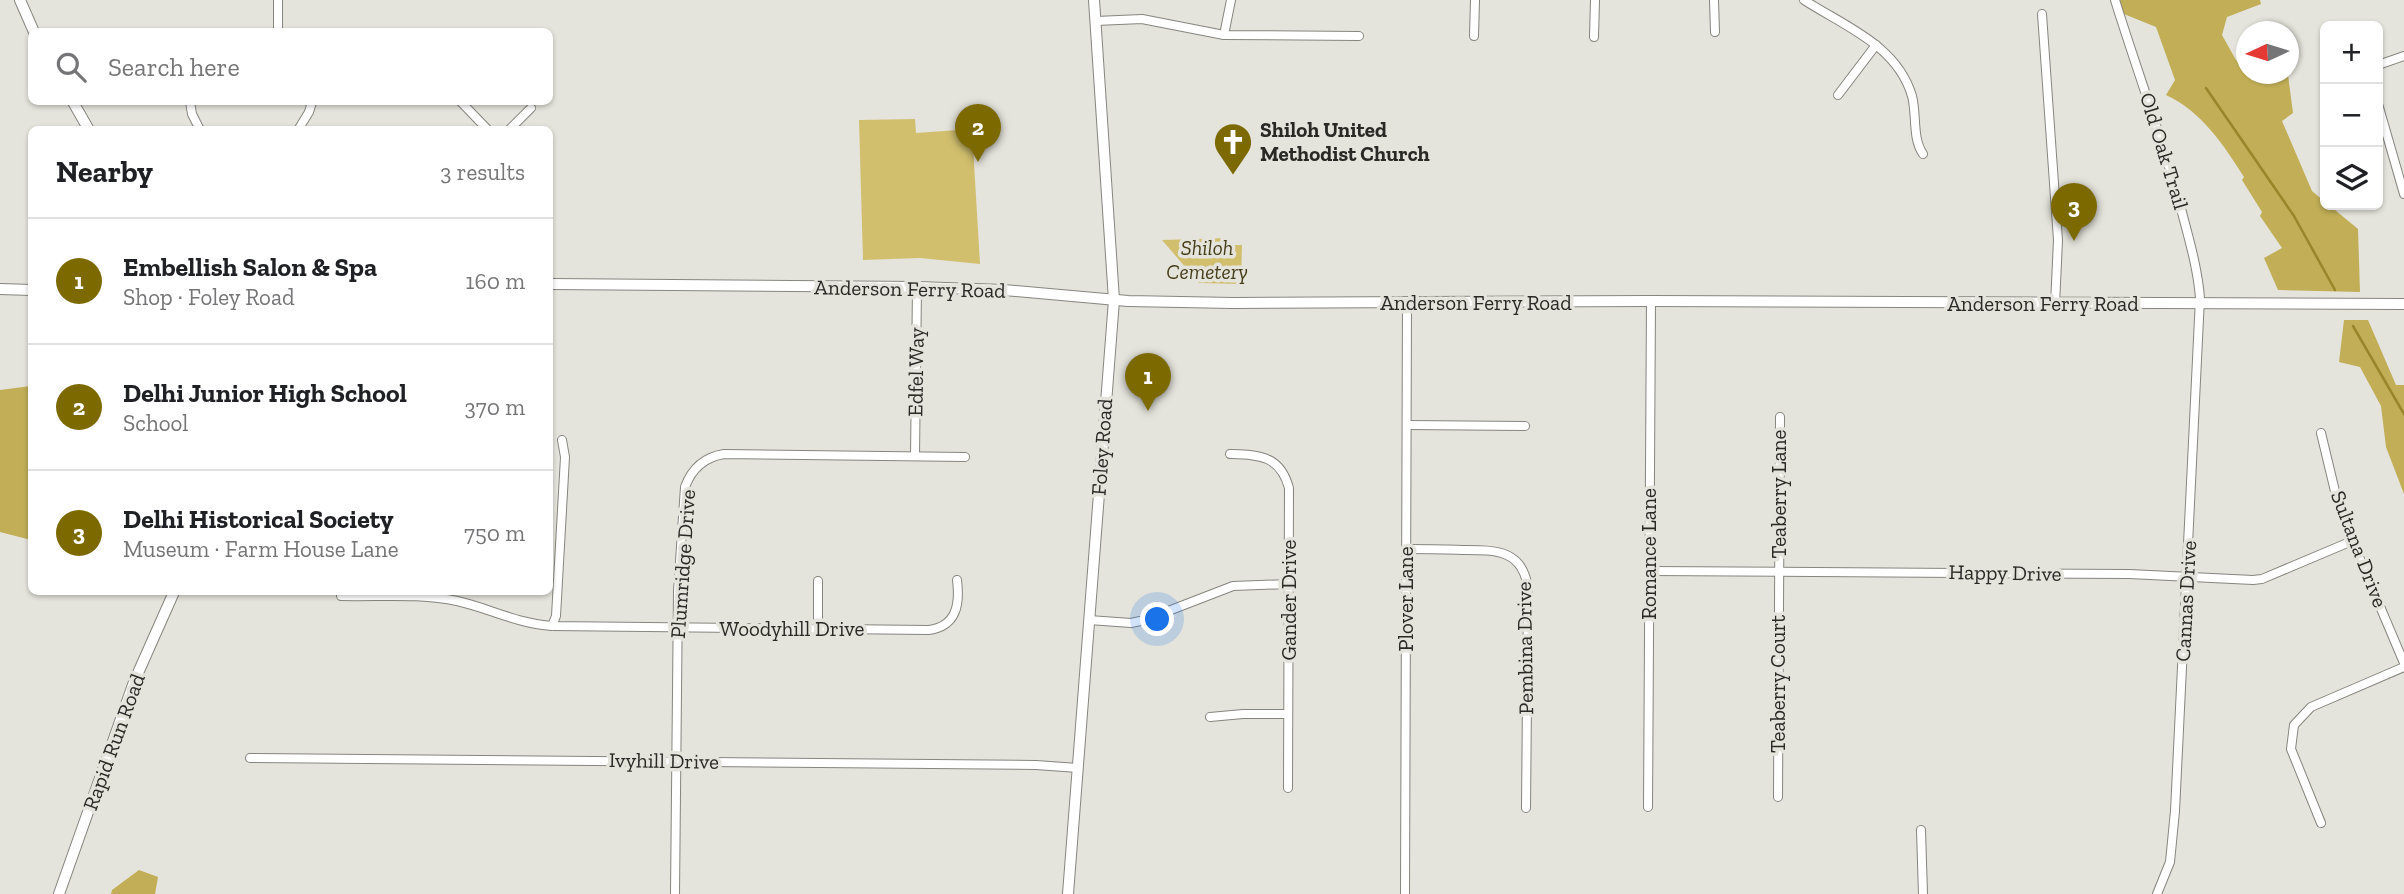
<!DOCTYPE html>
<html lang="en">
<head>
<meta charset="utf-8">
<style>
  :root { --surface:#fff; --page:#f6f6f6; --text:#202124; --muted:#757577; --line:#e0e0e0; --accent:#7c6a01 }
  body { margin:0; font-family:"Zilla Slab",serif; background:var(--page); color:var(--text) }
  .controls { position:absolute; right:21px; top:21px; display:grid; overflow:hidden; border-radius:10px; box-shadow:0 2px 5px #0004 }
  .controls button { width:63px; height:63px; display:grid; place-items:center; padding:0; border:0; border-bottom:2px solid var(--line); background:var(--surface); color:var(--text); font:35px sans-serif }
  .compass { position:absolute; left:2236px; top:21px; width:63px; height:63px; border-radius:50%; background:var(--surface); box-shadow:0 2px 5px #0004; rotate:266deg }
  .you { position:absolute; left:1158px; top:620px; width:24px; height:24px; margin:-18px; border:5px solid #fff; border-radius:50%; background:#1a73e8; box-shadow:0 0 0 10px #1a73e833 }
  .badge { display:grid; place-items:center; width:46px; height:46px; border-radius:50%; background:var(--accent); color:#fff; font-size:23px; font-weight:700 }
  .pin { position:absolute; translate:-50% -58px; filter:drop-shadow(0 2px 4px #0008) }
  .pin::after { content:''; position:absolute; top:37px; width:24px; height:21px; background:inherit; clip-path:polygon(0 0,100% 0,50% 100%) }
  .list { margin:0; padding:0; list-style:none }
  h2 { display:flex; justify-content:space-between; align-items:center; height:91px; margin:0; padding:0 28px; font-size:30px }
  h2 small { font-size:23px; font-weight:400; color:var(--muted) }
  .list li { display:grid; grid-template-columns:46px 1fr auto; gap:21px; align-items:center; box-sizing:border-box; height:126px; padding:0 28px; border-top:2px solid var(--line) }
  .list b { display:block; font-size:26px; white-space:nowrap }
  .list p { margin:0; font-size:23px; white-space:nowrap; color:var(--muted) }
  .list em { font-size:23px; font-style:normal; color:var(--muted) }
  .icon { flex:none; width:38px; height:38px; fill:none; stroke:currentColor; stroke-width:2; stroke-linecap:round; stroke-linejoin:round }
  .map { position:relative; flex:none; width:2404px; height:894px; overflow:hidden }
  .search { position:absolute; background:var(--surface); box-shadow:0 2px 5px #0004; left:28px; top:28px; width:525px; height:77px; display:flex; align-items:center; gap:18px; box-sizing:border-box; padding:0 24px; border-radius:10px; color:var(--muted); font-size:26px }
  .panel { position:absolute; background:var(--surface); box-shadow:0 2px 5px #0004; left:28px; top:126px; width:525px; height:469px; border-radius:10px }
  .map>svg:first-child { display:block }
  .green { fill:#d1bf6e }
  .forest { fill:#c1ae56 }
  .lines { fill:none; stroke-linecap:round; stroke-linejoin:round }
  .stream { stroke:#99852a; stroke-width:2.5 }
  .street-casing { stroke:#86857e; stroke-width:10 }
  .secondary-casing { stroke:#86857e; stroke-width:12 }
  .street { stroke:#fff; stroke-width:8 }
  .secondary { stroke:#fff; stroke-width:10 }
  .labels { text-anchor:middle; stroke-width:7; stroke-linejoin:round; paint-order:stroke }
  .poi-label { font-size:21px; font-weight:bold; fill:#292926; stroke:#e5e4dc; text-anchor:start }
  .street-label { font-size:21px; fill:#292926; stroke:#e5e4dc }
  .park-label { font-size:21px; font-style:italic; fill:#463d18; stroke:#e5e4dc }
</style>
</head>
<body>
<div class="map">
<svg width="2404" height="894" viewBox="0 0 2404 894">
  <rect width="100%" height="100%" fill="#e5e4dc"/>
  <g class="green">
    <polygon points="915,119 916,133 972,129 980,264 920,258 863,260 859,120"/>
    <polygon points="1228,238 1229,245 1242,245 1241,284 1199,283 1162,240"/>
  </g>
  <g class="forest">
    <path d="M2115,0H2260L2261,4L2227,17L2222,35L2236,60L2246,67V74H2256L2268,82L2288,75L2293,113L2282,121L2312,191L2325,202V205H2329L2358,229L2360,292L2278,290L2264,258L2282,248L2260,216L2262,212L2242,180L2244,177C2224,145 2201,111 2166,95L2175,80L2156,27L2119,12Z"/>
    <polygon points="2344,320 2368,320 2396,385 2404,385 2404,494 2386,447 2381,406 2360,367 2339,362"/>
    <polygon points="31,386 32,386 31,540 0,532 0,390"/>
    <polygon points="139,870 158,877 155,894 111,894 112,890"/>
  </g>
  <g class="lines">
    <g class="stream">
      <polyline points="2206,88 2294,216 2335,290"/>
      <polyline points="2353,326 2404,414"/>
    </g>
    <g class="street-casing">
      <g id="street">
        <polyline points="1714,0 1715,32"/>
        <path d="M1804,0C1844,26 1897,45 1912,96C1917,115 1912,138 1923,154"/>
        <path d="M2115,0C2138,74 2165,145 2184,220C2191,246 2198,272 2200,298L2175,811L2170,862L2157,894"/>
        <polyline points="2042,14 2058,240 2055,305"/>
        <polyline points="1096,21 1142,19 1224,35 1359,36"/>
        <polyline points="278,32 278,0"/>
        <polyline points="1224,35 1231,0"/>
        <polyline points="1474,36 1475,0"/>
        <polyline points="1594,37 1595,0"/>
        <polyline points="2378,65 2404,56"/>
        <polyline points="1838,95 1876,45"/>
        <polyline points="190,102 192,114 200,130"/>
        <polyline points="461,102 488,130"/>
        <polyline points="2378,104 2404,194"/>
        <polyline points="298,130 309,112 312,102"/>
        <polyline points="509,130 531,108"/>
        <polyline points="1407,425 1525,426"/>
        <polyline points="2321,433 2340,512 2404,663"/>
        <path d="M1230,454C1259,455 1280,455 1289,488L1288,788"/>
        <polyline points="915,456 917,287"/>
        <path d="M1406,549C1425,549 1444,549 1462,550C1495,550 1524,549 1528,590L1526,808"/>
        <polyline points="1649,571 2129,574 2253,580 2262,579 2352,541"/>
        <path d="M341,596C379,597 420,593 457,601C489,608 518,624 552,626L929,630C957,626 960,604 957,580"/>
        <polyline points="1089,620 1131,623 1145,620 1233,586 1289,584"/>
        <polyline points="552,626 556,616 565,457 562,440"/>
        <polyline points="818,629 818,581"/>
        <polyline points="1210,717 1243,714 1288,714"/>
        <polyline points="250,758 1036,765 1078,768"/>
        <polyline points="1778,797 1780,417"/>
        <polyline points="1648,807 1651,301"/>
        <polyline points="2321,823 2291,749 2294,725 2311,707 2404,667"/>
        <polyline points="1921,830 1923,894"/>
        <path d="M675,894L678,591L685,487C692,468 705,457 724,454L965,457"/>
        <polyline points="1405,894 1407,303"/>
      </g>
    </g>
    <g class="secondary-casing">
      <g id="secondary">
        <polyline points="20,0 34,32"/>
        <polyline points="73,102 89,130"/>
        <polyline points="550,284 917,287 1004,290 1128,301 1233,303 1651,301 2404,304"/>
        <polyline points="0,289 32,290"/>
        <polyline points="59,894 134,682 174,592"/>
        <polyline points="1068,894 1114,300 1094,0"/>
      </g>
    </g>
    <use href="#street" class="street"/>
    <use href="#secondary" class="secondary"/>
  </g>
  <defs>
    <g id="church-pin" transform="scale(2.0125)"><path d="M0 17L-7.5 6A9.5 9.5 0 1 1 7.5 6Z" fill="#7c6a01" stroke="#e5e4dc"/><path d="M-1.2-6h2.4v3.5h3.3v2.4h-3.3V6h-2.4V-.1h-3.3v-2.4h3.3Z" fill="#fff"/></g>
  </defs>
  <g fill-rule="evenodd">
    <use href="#church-pin" x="1233" y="142"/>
  </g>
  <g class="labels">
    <g class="poi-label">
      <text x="1260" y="137">Shiloh United<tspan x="1260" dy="24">Methodist Church</tspan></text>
    </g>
    <g class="street-label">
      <text transform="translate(2164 151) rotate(73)" y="7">Old Oak Trail</text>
      <text transform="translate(910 289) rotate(1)" y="7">Anderson Ferry Road</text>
      <text x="1476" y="310">Anderson Ferry Road</text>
      <text x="2043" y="311">Anderson Ferry Road</text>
      <text transform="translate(916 372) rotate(-89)" y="7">Edfel Way</text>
      <text transform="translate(1102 447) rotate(-86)" y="7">Foley Road</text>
      <text transform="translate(1779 494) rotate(-90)" y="7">Teaberry Lane</text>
      <text transform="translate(2359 549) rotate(69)" y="7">Sultana Drive</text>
      <text transform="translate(1649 554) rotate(-90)" y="7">Romance Lane</text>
      <text transform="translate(683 564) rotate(-86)" y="7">Plumridge Drive</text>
      <text transform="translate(2005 573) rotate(1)" y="7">Happy Drive</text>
      <text transform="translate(1406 599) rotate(-90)" y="7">Plover Lane</text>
      <text transform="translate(1289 600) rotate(-90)" y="7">Gander Drive</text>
      <text transform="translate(2186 601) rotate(-87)" y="7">Cannas Drive</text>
      <text x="792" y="636">Woodyhill Drive</text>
      <text transform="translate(1525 648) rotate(-91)" y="7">Pembina Drive</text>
      <text transform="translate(1778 684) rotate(-90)" y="7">Teaberry Court</text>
      <text transform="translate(114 742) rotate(-70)" y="7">Rapid Run Road</text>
      <text transform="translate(664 761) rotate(1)" y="7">Ivyhill Drive</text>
    </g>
    <g class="park-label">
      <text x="1207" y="255">Shiloh<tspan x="1207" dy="24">Cemetery</tspan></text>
    </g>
  </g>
</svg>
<div class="controls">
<button>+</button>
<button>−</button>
<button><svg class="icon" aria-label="layers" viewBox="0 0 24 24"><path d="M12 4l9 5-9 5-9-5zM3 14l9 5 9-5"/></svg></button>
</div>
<svg class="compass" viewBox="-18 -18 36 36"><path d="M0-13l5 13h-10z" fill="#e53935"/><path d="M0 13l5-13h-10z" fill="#757577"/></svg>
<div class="you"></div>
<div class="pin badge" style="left:1148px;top:411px">1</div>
<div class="pin badge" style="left:978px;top:162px">2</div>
<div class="pin badge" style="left:2074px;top:241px">3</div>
<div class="search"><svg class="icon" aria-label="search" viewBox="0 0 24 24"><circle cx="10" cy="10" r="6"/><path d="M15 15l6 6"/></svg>Search here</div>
<section class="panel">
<h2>Nearby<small>3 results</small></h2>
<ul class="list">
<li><span class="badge">1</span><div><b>Embellish Salon &amp; Spa</b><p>Shop · Foley Road</p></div><em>160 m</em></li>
<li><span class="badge">2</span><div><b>Delhi Junior High School</b><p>School</p></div><em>370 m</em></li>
<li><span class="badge">3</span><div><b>Delhi Historical Society</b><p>Museum · Farm House Lane</p></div><em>750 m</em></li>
</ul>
</section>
</div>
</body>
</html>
